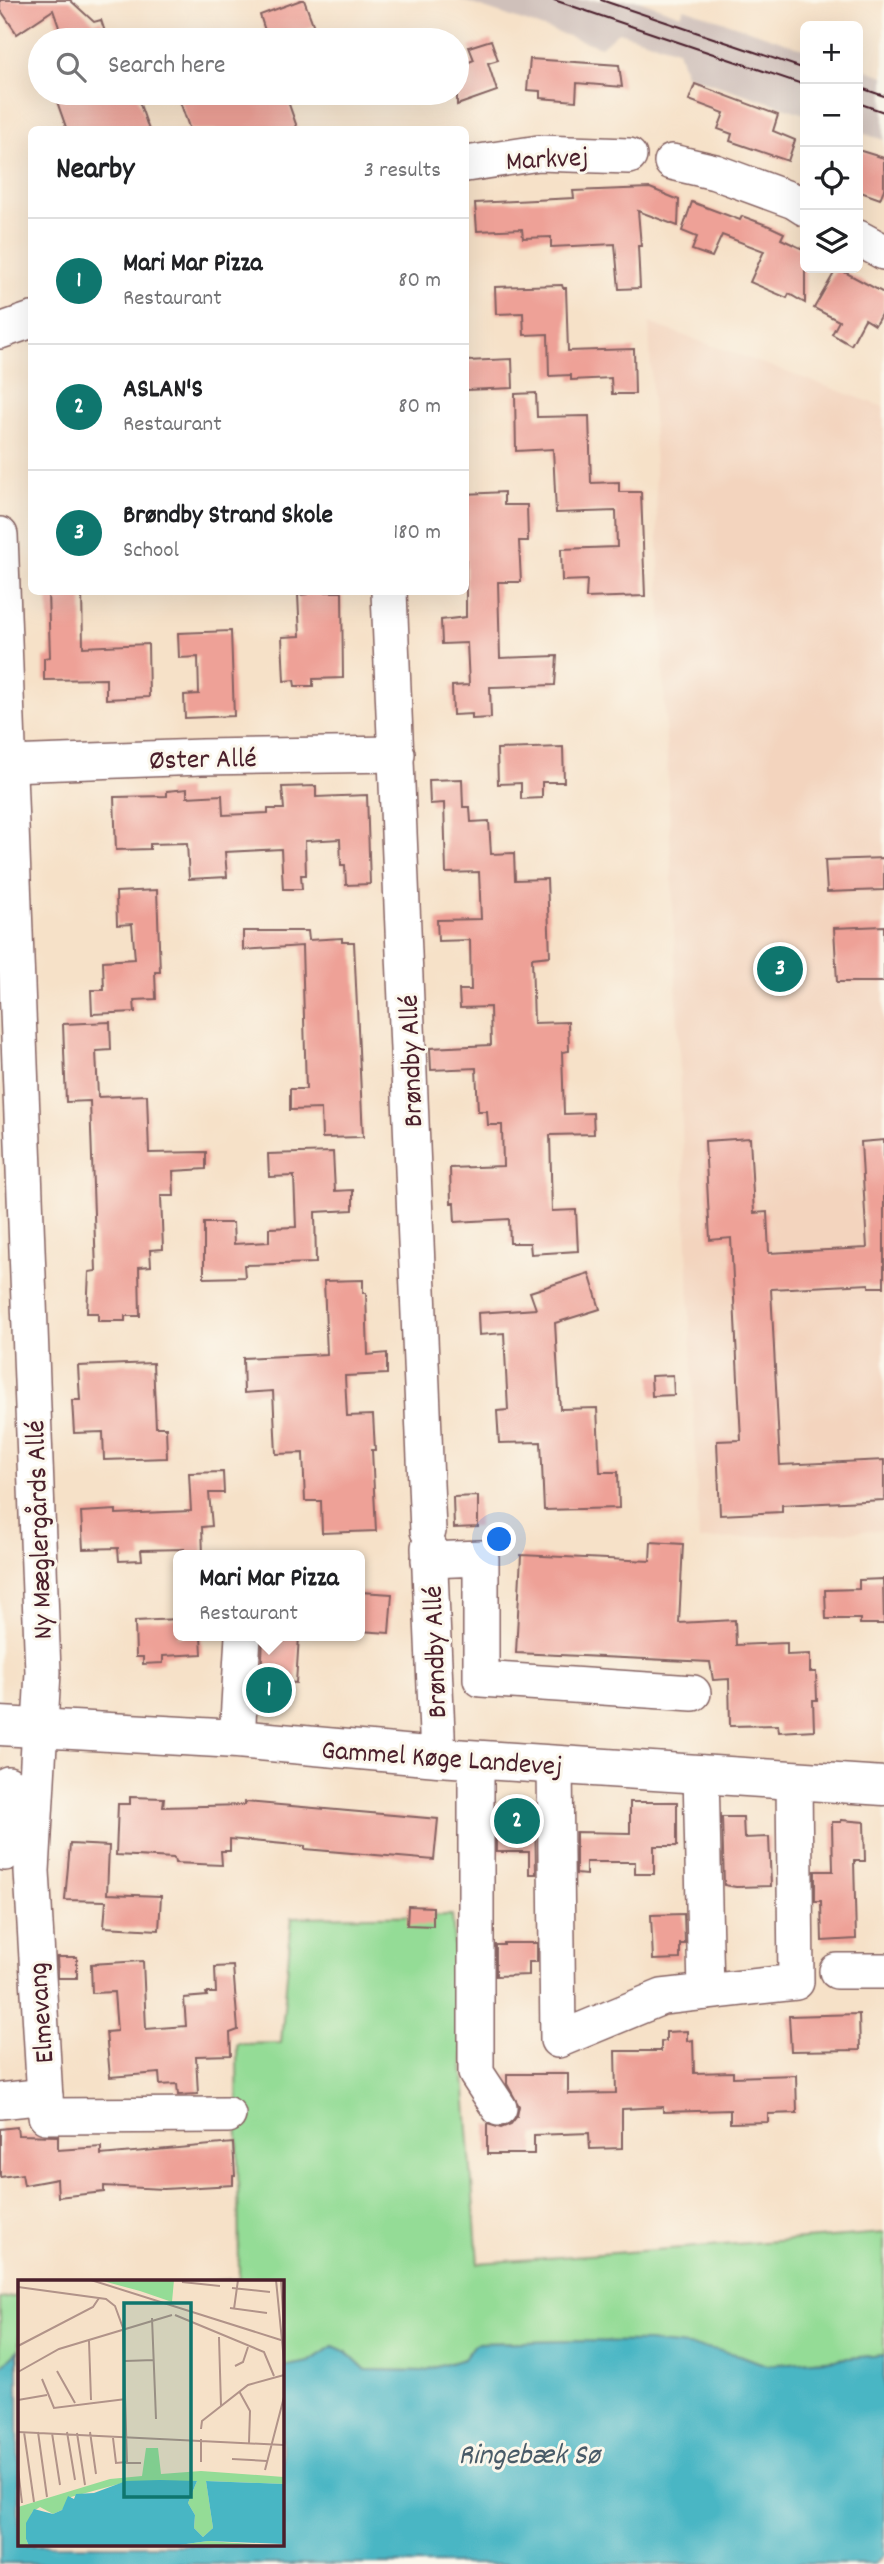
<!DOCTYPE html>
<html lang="en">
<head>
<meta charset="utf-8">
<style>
  :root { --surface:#fff; --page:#f6f6f6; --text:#202124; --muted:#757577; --line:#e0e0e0; --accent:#0f766e }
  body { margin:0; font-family:Dekko,sans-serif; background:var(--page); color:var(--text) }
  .controls { position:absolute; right:21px; top:21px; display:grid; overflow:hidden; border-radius:10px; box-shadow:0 7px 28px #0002 }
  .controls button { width:63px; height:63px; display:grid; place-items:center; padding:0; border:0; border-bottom:2px solid var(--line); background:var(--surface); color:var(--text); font:35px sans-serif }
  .you { position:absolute; left:500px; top:1540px; width:24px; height:24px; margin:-18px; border:5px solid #fff; border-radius:50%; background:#1a73e8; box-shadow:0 0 0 10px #1a73e833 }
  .badge { display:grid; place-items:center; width:46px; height:46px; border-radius:50%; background:var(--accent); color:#fff; font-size:23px; font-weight:700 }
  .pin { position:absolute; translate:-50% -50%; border:4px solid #fff; box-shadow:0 2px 7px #0006 }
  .popup { position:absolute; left:173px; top:1550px; width:192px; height:91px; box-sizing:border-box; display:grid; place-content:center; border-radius:10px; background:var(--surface); filter:drop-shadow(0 2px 5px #0005); font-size:23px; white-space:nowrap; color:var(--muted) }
  .popup b { font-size:26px; color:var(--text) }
  .popup::after { content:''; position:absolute; left:50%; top:100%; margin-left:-14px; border:14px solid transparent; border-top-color:var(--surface) }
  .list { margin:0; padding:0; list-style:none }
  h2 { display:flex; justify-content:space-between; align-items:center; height:91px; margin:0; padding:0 28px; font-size:30px }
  h2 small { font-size:23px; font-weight:400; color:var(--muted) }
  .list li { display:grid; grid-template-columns:46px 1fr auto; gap:21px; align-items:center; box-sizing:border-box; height:126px; padding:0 28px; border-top:2px solid var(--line) }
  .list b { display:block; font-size:26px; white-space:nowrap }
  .list p { margin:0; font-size:23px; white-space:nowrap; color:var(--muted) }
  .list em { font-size:23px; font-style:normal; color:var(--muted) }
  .icon { flex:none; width:38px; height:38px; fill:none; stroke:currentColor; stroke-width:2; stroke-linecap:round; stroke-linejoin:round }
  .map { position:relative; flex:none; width:884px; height:2564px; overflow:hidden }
  .search { position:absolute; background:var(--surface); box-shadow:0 7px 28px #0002; left:28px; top:28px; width:441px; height:77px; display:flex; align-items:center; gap:18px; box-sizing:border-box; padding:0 24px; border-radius:38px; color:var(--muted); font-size:26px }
  .panel { position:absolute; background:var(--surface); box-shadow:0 7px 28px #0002; left:28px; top:126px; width:441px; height:469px; border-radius:10px }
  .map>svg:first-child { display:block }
  .built { fill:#f3d4be }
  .industrial { fill:#cfc0ba }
  .green { fill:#94dc96; stroke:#6f7e60; stroke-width:2 }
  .water { fill:#48b6c4; stroke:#496a78; stroke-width:2 }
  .building { fill:#eea197 }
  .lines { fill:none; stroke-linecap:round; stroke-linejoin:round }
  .minor-casing { stroke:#866362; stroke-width:38 }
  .major-casing { stroke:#866362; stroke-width:41 }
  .minor { stroke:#fff; stroke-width:35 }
  .major { stroke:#fff; stroke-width:38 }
  .tram { stroke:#4a1f2b; stroke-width:2 }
  .labels { text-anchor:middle; stroke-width:6; stroke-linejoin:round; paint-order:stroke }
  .street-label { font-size:28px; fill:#4a1f2b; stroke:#fbf7ec }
  .water-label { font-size:30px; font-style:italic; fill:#495b68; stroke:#fbf7ec }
  .inset-road { fill:none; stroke:#b19389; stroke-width:2 }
  .view { fill:#0f766e; fill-opacity:0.15; stroke:#0f766e; stroke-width:3.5 }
  .inset-edge { fill:none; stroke:#4a1f2b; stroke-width:3.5 }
</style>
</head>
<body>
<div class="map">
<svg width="884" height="2564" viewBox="0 0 884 2564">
  <rect width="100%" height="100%" fill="#fbf7ec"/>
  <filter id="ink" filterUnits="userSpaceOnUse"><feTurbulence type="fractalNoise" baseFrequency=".0143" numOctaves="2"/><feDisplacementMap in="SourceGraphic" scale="14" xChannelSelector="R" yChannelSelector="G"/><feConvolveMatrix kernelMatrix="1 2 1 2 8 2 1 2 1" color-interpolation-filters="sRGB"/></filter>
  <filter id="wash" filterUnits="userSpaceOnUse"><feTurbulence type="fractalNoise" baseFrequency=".00686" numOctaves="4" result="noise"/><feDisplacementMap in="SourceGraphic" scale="28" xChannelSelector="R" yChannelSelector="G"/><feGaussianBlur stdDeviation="1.57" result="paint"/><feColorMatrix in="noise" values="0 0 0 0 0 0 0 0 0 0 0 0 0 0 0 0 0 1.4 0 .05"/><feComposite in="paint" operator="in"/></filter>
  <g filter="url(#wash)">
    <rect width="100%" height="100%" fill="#f6e1c8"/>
    <polygon class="built" points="649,323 884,407 884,1530 699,1540"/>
    <g class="industrial">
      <polygon points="460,0 638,0 681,15 684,8 805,49 805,114 686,75 678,50 618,32 601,47"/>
      <polygon points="858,67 884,76 884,140 858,132"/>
    </g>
    <g class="green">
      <polygon points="452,1915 478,2263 884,2233 884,2355 766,2365 740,2355 571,2341 476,2343 464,2359 423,2371 366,2370 347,2352 333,2346 309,2362 282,2367 282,2282 202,2282 239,2279 237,2044 281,2043 292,1917"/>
      <polygon points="19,2296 19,2366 0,2372 0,2299"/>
    </g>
    <polygon class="water" points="571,2341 648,2342 707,2348 740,2355 766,2365 884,2355 884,2555 874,2564 0,2564 0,2368 18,2350 19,2545 282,2545 282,2367 309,2362 333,2346 347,2352 366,2370 423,2371 464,2359 476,2343"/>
    <g id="blocks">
      <g class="building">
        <polygon points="0,0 70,0 94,22 101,20 105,32 115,40 51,40 50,37 61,33 53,10 17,34 0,9"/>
        <polygon points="301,0 304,0 314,27 276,40 268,40 260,15"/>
        <polygon points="491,40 498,60 488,63 497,91 457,105 457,67 474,60 469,47"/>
        <polygon points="530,59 619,65 622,87 577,83 576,101 540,98 540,91 527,90"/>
        <polygon points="695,84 778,115 773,131 795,140 788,161 730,141 732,134 718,129 724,113 689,100"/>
        <polygon points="54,93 136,93 149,130 67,130"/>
        <polygon points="177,93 285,93 298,130 190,130"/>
        <polygon points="858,150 884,158 884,189 880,199 858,191"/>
        <polygon points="650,188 679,200 678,226 638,211 641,246 638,246 640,288 619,289 615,244 551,247 551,237 523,238 522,229 477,231 475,203 574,198 573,191"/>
        <polygon points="692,202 740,220 742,216 769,226 784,233 781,239 805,250 805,303 789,294 787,298 750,282 764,251 722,235 712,257 692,250 697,237 682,231"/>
        <polygon points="837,268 884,293 884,309 875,325 865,319 851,345 832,334 839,321 814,308"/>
        <polygon points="562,285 563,288 566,288 568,351 634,349 635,394 612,394 611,378 571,380 571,375 549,376 548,334 524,335 523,313 496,314 495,287"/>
        <polygon points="512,359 513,388 466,390 466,361"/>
        <polygon points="536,393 537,417 589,416 591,483 619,482 619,492 641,492 645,596 586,598 587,580 562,581 561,549 617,547 616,511 556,513 553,449 516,451 515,394"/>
        <polygon points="504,492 504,505 527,505 528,541 519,541 521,582 498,582 500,658 557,656 555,685 490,687 491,718 472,719 472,714 453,715 452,686 469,685 467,643 442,644 441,620 466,617 466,494"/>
        <polygon points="48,592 82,592 83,647 148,644 149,697 106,699 106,679 44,680 44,658 50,657"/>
        <polygon points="307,592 342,592 343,678 313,679 313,686 295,686 294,680 284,681 282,637 300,636 298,595 307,594"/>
        <polygon points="231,631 234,716 185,718 184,695 199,694 198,657 179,658 178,633"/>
        <polygon points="563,747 564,782 542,782 542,798 521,799 521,783 498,784 497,749"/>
        <polygon points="462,779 463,807 470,807 471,822 489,821 491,854 514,853 515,880 547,879 550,956 532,958 534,1023 568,1022 569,1051 562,1052 564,1114 593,1113 594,1134 550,1135 552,1211 576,1210 578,1251 531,1254 530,1243 510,1243 509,1219 455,1222 454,1203 451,1203 450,1168 503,1166 502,1125 488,1125 487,1111 478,1111 476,1068 431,1070 430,1048 491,1045 490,1007 460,1008 459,990 471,990 470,940 438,941 437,920 481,919 479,872 446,873 444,803 430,804 429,780"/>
        <polygon points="316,786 316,797 367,795 370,884 346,885 345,865 341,865 340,839 305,841 306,875 301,875 302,889 283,889 281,849 225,852 227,877 189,879 187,843 150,844 150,849 116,850 114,797 167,796 167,791 187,789 187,797 222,795 223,815 268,813 268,809 284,809 282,787"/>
        <polygon points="884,858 884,890 827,892 825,860"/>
        <polygon points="157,890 160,972 155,972 156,999 134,1000 135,1012 92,1014 91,990 104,990 103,961 135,959 132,924 117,925 116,892"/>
        <polygon points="884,926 884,982 837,982 834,928"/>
        <polygon points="243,931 308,931 309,940 342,938 342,942 354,942 363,1137 322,1138 321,1109 290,1110 290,1089 306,1089 302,946 243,950"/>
        <polygon points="110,1022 111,1050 96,1051 98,1097 147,1095 149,1153 206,1152 206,1169 173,1171 174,1196 161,1196 163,1249 150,1250 151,1266 139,1267 140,1316 125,1316 125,1321 98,1321 98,1313 87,1313 89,1272 96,1271 90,1101 66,1102 63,1024"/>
        <polygon points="750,1138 754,1213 767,1212 769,1253 867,1248 861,1142 884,1140 884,1287 869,1287 869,1284 771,1289 780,1465 884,1460 884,1500 782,1505 782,1512 720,1515 717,1441 741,1440 731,1238 710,1240 705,1141"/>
        <polygon points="333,1152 335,1191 353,1190 353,1210 315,1212 316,1263 244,1265 245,1277 204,1278 204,1223 233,1223 234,1244 269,1242 269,1228 296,1227 294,1176 269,1177 268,1154"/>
        <polygon points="589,1273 600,1309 555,1323 560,1409 597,1408 600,1472 618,1472 619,1508 544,1510 541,1442 499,1443 497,1411 508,1410 504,1333 479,1335 478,1313 536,1309 530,1292"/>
        <polygon points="363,1280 363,1293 366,1293 368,1355 387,1353 387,1374 345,1376 347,1416 373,1415 375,1450 372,1450 376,1531 322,1533 321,1501 305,1501 303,1453 276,1454 273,1391 244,1393 243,1358 327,1354 324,1281"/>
        <polygon points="153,1363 156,1427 166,1427 167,1458 104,1460 103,1432 74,1433 72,1400 80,1400 78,1366"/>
        <polygon points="673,1375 674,1395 652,1396 651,1376"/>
        <polygon points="223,1472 224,1493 209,1493 212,1526 202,1527 203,1555 184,1555 184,1549 141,1550 142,1560 119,1561 118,1548 83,1549 81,1512 116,1510 116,1514 191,1511 189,1473"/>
        <polygon points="478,1496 478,1527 454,1528 453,1497"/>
        <polygon points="651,1542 683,1544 679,1623 735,1620 736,1645 787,1643 787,1655 810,1654 810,1672 816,1672 817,1700 813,1700 814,1730 779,1732 778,1725 730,1726 729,1679 713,1680 710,1662 516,1653 521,1555 650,1561"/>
        <polygon points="883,1579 884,1624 860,1624 860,1619 826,1619 825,1590 859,1589 859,1580"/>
        <polygon points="360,1592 392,1594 389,1633 360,1631"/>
        <polygon points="178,1619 178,1636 201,1636 202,1654 163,1656 163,1663 143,1664 143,1657 136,1657 135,1621"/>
        <polygon points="263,1636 299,1636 296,1683 261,1680"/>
        <polygon points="130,1797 164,1798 163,1807 245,1805 245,1802 438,1819 434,1860 305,1849 305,1846 230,1839 230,1851 221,1851 222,1865 175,1863 174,1858 116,1855 118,1804 130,1804"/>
        <polygon points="630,1802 677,1802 677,1846 654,1846 654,1874 635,1874 635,1862 586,1862 586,1875 576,1874 576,1832 630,1833"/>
        <polygon points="496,1814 535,1814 536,1874 529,1874 529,1852 496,1852"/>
        <polygon points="722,1817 743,1817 744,1838 769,1837 771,1886 736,1887 724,1885"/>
        <polygon points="841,1820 864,1822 865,1861 854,1861 856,1939 822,1941 821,1901 815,1901 815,1871 833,1871 832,1822 841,1822"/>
        <polygon points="70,1844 109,1846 107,1894 161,1896 159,1930 104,1927 106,1901 65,1900"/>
        <polygon points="408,1906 433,1907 433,1926 407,1925"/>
        <polygon points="684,1914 685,1944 680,1944 680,1959 653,1960 651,1915"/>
        <polygon points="504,1943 537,1943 537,1962 529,1962 529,1975 496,1976 496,1945 504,1945"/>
        <polygon points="57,1957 77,1957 77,1978 58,1978"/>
        <polygon points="143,1961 146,2029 186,2026 184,1998 207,1996 206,1993 216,1993 215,1967 233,1966 238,2030 230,2033 231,2055 196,2056 198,2094 178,2095 177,2084 160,2085 159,2073 110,2077 106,2032 117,2031 114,1992 92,1993 91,1964"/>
        <polygon points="859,2014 860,2050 791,2051 789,2016"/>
        <polygon points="687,2031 687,2041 693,2040 694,2073 733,2072 733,2077 796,2075 797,2113 768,2114 768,2122 730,2123 730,2110 663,2112 663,2107 622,2109 622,2148 590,2149 589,2133 534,2135 534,2154 487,2154 487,2124 501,2128 511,2124 517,2116 519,2106 507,2084 507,2074 568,2074 568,2094 616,2093 615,2051 661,2051 661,2042 666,2041 666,2032"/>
        <polygon points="17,2127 18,2135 58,2136 58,2150 101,2147 101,2155 233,2143 235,2176 233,2176 233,2185 164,2189 104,2186 104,2192 58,2197 57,2179 24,2185 22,2174 0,2177 0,2129"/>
      </g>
    </g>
  </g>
  <g filter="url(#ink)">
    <use href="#blocks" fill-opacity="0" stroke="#866362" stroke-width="2"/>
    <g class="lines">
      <g class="minor-casing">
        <g id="minor">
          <polyline points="672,162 715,172 794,201 805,208"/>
          <polyline points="466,164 539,153 629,156"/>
          <polyline points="858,238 884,252"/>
          <polyline points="0,331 32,320"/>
          <polyline points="0,535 43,1672 32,1871 46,2116 228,2115"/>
          <polyline points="389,592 428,1531"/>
          <polyline points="8,764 202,757 397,754"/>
          <polyline points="429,1547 438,1757"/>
          <polyline points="429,1560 481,1558 481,1679 693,1693"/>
          <polyline points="237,1739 243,1636"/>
          <polyline points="476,1759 476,2073 499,2108"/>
          <polyline points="555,1765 558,2040 662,1997 796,1982 794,1780"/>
          <polyline points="701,1773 706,1992"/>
          <polyline points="5,1853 8,1784"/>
          <polyline points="837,1971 884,1971"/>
          <polyline points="0,2101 45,2096"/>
        </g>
      </g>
      <g class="major-casing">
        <polyline id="major" points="0,1726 237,1739 438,1757 884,1786"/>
      </g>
      <use href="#minor" class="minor"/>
      <use href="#major" class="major"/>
      <g class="tram">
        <polyline points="554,0 805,85"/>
        <polyline points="601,0 805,69"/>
        <polyline points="858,87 884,96"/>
        <polyline points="858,103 884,112"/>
      </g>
    </g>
  </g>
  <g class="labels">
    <g class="street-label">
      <text transform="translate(547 157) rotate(-3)" y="10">Markvej</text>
      <text transform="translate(203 757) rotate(-1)" y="10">Øster Allé</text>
      <text transform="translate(409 1061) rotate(-92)" y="10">Brøndby Allé</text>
      <text transform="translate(37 1530) rotate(-92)" y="10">Ny Mæglergårds Allé</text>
      <text transform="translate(433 1652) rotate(-92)" y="10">Brøndby Allé</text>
      <text transform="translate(442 1756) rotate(4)" y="10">Gammel Køge Landevej</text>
      <text transform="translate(39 2013) rotate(-94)" y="10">Elmevang</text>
    </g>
    <g class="water-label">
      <text x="529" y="2463">Ringebæk Sø</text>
    </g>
  </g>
  <g transform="translate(18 2280)">
    <rect width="266" height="266" fill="#f6e1c8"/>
    <path d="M81,0H156L154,22L122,11ZM128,168H140L143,194L183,191L266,197V204L188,201L195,248L185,257L176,248L177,235L170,223L179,201L108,202L53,217L44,230L35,234L22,227L14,232L8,259L11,266H0V227L92,199L124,196ZM190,261L266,266H113L133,262L161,265Z" fill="#94dc96"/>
    <path d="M142,200L179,201L170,223L177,235L176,248L185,257L195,248L188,201L266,204V264L190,261L161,265L11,266L8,259V243L16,229L35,234L44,230L50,216L56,219L58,214L76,213L108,201Z" fill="#48b6c4"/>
    <path class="inset-road" d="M73,0L266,61M258,0L266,81M263,0L266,50M164,2L202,6M0,7L88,19L97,26L105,48L109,183H123M214,8L252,12M212,28L249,33M216,29L220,0M157,35L246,72L256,96M134,38L138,139M201,57L203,126M71,61L73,120M0,66L75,27L81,18M107,81L136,80M217,86L225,82L230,67M39,91L57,123M0,92L41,69L154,35M24,99L36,128L108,119M221,111L232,131L231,163M0,120L29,115M183,149L184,141L230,105L266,95M0,152L266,165M6,152L16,222M20,152L29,217M49,152L57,200M72,152L78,194M34,153L42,205M59,153L67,205M95,158L98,183L109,182M183,159V182M214,179L249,181M0,189L4,223M247,190L266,117"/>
    <path class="view" d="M106,23H173V217H106Z"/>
    <rect width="266" height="266" class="inset-edge"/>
  </g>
</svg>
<div class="controls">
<button>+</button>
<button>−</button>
<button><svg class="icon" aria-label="locate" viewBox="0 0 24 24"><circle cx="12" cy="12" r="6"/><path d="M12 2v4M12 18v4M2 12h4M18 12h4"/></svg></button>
<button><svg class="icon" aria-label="layers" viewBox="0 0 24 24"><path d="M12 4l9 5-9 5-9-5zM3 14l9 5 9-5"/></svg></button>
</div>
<div class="you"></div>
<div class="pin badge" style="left:269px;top:1690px">1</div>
<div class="popup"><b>Mari Mar Pizza</b>Restaurant</div>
<div class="pin badge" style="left:517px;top:1821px">2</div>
<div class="pin badge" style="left:780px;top:969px">3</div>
<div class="search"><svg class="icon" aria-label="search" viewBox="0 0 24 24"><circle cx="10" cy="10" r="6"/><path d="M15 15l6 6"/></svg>Search here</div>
<section class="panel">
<h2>Nearby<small>3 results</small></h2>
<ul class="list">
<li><span class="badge">1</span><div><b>Mari Mar Pizza</b><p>Restaurant</p></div><em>80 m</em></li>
<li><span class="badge">2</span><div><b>ASLAN'S</b><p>Restaurant</p></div><em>80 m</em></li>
<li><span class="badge">3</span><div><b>Brøndby Strand Skole</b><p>School</p></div><em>180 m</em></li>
</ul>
</section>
</div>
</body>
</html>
